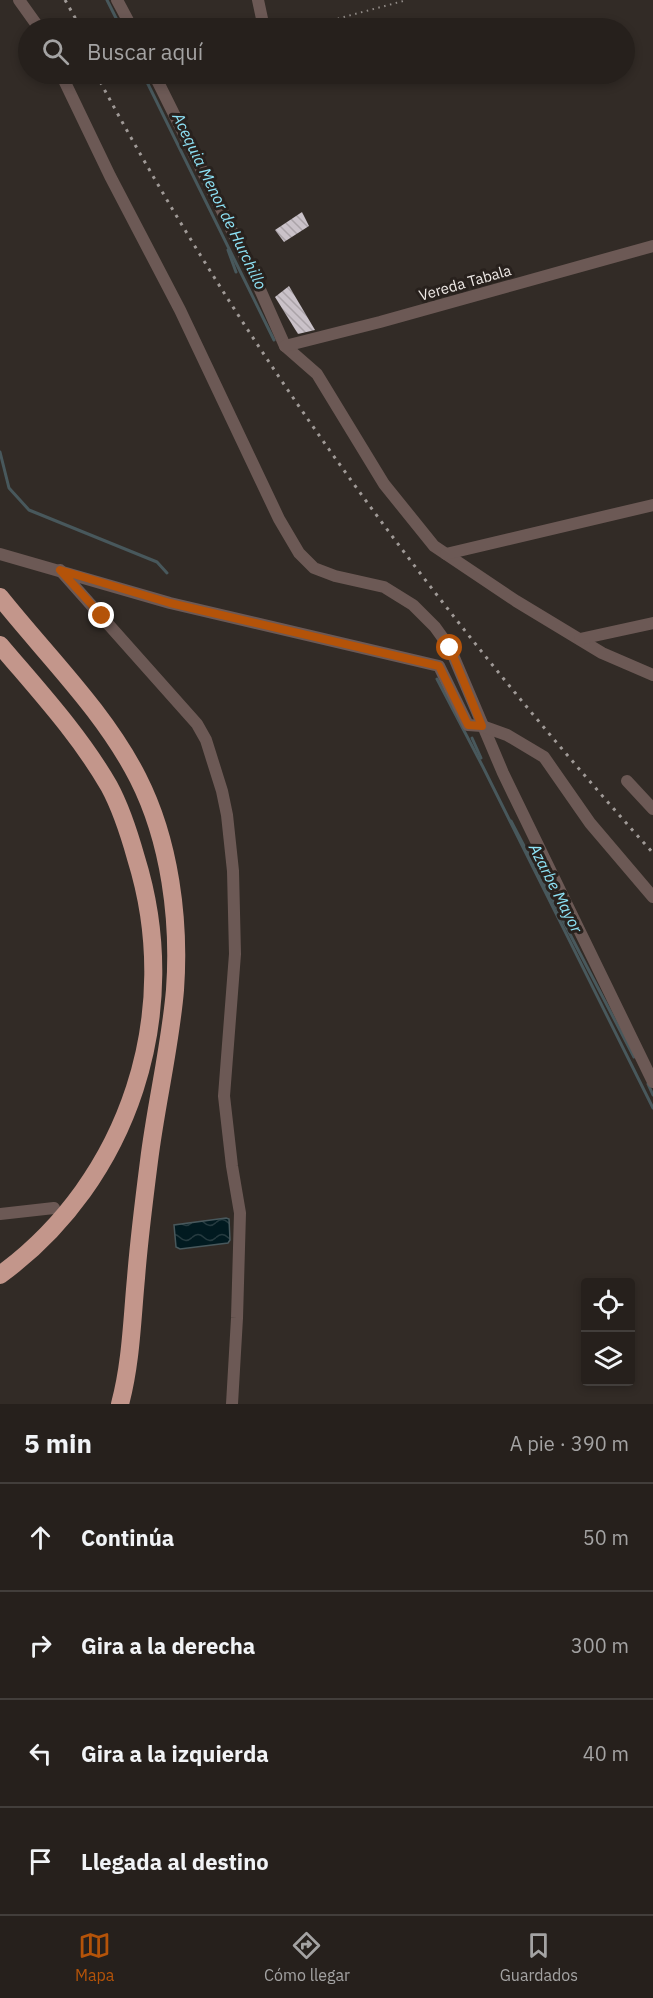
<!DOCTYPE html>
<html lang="es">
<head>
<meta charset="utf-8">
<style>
  :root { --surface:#26201c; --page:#322d29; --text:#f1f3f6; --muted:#a4a3a3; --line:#423e3b; --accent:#b45309 }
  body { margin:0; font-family:"IBM Plex Sans",sans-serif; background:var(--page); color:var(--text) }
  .controls { position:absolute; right:18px; bottom:18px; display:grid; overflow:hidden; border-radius:6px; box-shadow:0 3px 9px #0003 }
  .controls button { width:54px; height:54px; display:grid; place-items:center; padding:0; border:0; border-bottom:2px solid var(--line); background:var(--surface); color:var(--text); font:30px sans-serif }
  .stop { position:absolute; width:18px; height:18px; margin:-14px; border:4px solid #b45309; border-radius:50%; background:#fff }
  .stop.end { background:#b45309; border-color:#fff; box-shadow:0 2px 6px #0008 }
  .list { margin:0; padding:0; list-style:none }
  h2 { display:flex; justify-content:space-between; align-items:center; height:78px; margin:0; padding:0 24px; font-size:26px }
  h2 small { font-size:20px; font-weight:400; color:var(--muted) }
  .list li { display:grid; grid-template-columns:39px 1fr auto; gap:18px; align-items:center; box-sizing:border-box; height:108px; padding:0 24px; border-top:2px solid var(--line) }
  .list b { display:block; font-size:22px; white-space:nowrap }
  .list em { font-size:20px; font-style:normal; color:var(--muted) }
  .icon { flex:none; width:33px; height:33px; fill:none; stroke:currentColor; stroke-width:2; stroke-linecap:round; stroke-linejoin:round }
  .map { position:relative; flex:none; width:653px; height:1404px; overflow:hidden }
  .search { position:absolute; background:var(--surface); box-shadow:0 3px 9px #0003; left:18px; right:18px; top:18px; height:66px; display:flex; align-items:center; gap:15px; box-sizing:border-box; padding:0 21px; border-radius:33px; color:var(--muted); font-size:22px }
  .sheet { height:510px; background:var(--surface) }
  nav { display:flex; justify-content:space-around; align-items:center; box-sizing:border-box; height:84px; border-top:2px solid var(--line); background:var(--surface); font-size:16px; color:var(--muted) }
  nav a { display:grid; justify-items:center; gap:3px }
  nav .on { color:var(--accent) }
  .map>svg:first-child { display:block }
  .water { fill:url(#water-waves); stroke:#48585c; stroke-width:1.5 }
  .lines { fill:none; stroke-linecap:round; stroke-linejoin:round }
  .stream { stroke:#48585c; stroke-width:3 }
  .building { fill:url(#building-back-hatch) }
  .path { stroke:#928c88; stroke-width:2; stroke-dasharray:1.5 4.5; stroke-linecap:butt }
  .street { stroke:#6c5955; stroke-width:12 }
  .highway { stroke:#c3968b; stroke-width:18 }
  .rail { stroke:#a09a97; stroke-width:3; stroke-dasharray:3 6; stroke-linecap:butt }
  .route { stroke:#b45309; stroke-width:8 }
  .labels { text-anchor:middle; stroke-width:6; stroke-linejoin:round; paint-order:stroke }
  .street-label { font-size:15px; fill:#efeae7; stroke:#28211d }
  .water-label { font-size:16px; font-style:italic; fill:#8ee3f7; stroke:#28211d }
</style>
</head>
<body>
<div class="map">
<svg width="653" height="1404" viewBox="0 0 653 1404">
  <defs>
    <pattern id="water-waves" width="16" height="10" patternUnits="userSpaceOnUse" patternTransform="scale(1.5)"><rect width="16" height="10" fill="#011a20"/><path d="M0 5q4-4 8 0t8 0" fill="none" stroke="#263b40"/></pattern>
    <pattern id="building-back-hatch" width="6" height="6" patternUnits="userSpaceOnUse" patternTransform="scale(1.5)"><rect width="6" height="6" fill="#cac2c9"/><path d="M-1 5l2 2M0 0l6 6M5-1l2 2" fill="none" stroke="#aaa3a8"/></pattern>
  </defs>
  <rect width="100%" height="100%" fill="#322b26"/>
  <polygon class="water" points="226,1218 229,1219 230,1240 228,1243 180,1249 176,1247 174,1225"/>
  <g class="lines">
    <g class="stream">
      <polyline points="107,0 121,28"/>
      <polyline points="143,74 274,340"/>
      <polyline points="228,250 236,272"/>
      <polyline points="0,452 9,488 29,510 157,562 167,573"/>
      <polyline points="437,679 483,767 653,1108"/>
      <polyline points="472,738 481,758"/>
      <polyline points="511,821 634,1057"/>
      <polyline points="648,1084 653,1095"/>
    </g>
  </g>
  <g class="building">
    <polygon points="302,212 309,226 284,242 275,230"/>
    <polygon points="289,286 315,330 298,334 275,297"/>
  </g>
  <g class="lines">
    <polyline class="path" points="303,28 407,0"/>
    <g class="street">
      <polyline points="19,0 39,28"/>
      <polyline points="117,0 132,28"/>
      <polyline points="258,0 264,28"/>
      <polyline points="61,74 110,176 180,310 279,519 299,553 314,568 335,576 384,587 413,605 435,627 450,648 503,773 653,1082"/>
      <polyline points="154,74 250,267 285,346 317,374 384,484 434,546 516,601 602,653 653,675"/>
      <polyline points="285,346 380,322 653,246"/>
      <polyline points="0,554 170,603 439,666 468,725 482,726 507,735 544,757 590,823 653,897"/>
      <polyline points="446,554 653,505"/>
      <polyline points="60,570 197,724 206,740 222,791 227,815 233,871 235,954 224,1096 232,1166 240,1213 237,1318 232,1404"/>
      <polyline points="580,639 653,623"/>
      <polyline points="627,781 653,809"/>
      <polyline points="0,1214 54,1208"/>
    </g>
    <g class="highway">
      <path d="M0,597C47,656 104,711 138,778C170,841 180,920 175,990C170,1048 156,1104 149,1161C144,1200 139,1239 136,1278C132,1320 131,1363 120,1404"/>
      <path d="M0,645C38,690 79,734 109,786C121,808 129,833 136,858C184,1012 130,1180 0,1275"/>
    </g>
    <g class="rail">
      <polyline points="65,0 81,28"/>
      <path d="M96,74C247,356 439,615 653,853"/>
    </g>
  </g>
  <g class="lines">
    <polyline class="route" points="102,616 60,570 170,603 439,666 468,725 482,726 450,648"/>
  </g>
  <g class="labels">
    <g class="street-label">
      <text transform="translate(465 283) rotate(-16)" y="5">Vereda Tabala</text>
    </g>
    <g class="water-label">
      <text transform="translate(220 201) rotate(64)" y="6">Acequia Menor de Hurchillo</text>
      <text transform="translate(556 888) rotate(63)" y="6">Azarbe Mayor</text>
    </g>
  </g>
</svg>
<div class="controls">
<button><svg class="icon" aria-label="locate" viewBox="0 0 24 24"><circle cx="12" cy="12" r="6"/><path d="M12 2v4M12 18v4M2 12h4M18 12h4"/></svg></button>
<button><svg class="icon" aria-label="layers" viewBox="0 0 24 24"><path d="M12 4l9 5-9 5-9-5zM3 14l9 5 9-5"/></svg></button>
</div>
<div class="stop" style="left:450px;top:648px"></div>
<div class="stop end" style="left:102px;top:616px"></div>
<div class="search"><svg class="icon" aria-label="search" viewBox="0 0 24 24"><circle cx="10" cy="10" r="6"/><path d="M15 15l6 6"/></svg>Buscar aquí</div>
</div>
<section class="sheet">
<h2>5 min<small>A pie · 390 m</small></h2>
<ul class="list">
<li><svg class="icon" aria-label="ahead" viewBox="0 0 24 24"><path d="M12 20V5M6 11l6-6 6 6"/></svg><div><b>Continúa</b></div><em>50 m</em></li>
<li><svg class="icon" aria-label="right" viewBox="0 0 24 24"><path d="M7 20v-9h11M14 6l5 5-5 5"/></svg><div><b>Gira a la derecha</b></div><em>300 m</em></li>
<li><svg class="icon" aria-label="left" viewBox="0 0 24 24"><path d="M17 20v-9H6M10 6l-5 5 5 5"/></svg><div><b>Gira a la izquierda</b></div><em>40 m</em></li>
<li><svg class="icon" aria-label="arrive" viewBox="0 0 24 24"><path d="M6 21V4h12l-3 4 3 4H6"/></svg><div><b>Llegada al destino</b></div></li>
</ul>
</section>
<nav>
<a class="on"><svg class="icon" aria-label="map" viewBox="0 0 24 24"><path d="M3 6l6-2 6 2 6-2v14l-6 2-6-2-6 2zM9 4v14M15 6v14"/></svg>Mapa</a>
<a><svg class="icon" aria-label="directions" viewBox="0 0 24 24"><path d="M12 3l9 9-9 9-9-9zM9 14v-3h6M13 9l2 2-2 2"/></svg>Cómo llegar</a>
<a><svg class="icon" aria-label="saved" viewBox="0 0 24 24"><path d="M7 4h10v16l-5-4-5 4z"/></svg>Guardados</a>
</nav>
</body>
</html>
